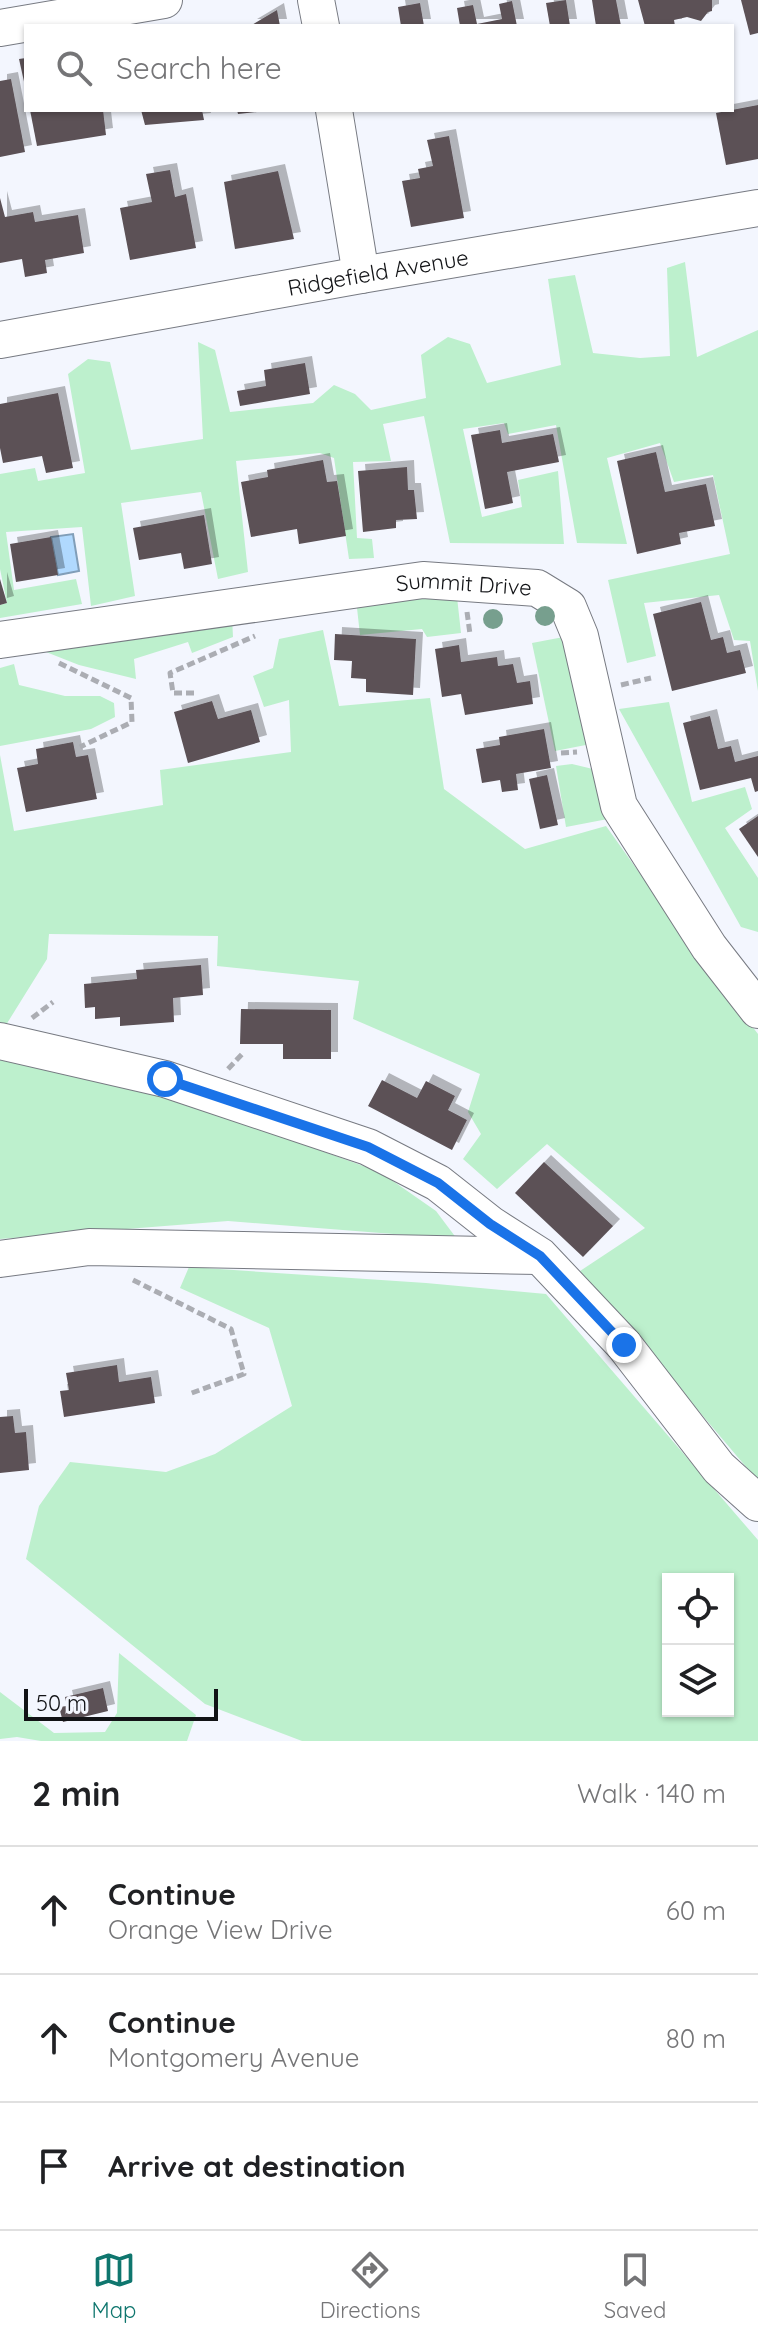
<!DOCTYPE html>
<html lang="en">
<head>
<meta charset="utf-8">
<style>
  :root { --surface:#fff; --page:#f6f6f6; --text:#202124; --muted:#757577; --line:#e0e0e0; --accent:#0f766e }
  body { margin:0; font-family:Quicksand,sans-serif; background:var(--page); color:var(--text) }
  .controls { position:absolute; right:24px; bottom:24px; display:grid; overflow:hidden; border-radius:0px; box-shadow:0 2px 6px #0004 }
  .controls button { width:72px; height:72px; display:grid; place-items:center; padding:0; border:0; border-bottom:2px solid var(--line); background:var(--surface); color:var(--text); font:40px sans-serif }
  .scale { position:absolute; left:24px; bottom:20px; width:194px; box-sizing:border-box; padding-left:8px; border:4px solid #121316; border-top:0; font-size:22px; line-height:28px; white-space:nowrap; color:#121316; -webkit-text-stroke:6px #f3f6fe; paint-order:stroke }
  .stop { position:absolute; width:24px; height:24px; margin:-18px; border:6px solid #1a73e8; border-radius:50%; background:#fff }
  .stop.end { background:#1a73e8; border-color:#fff; box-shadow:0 2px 8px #0008 }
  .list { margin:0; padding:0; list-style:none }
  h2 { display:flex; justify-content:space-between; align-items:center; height:104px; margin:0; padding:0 32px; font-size:34px }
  h2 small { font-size:26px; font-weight:400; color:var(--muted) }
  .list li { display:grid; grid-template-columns:52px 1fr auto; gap:24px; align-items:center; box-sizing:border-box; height:128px; padding:0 32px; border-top:2px solid var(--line) }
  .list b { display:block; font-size:30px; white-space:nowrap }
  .list p { margin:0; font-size:26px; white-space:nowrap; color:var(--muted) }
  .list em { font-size:26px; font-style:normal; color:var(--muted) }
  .icon { flex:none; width:44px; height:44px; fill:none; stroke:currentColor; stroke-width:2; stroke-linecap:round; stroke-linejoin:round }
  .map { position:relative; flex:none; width:758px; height:1741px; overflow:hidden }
  .search { position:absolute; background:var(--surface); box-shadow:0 2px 6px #0004; left:24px; right:24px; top:24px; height:88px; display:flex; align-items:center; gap:20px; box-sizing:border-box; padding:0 28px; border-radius:0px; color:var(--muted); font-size:30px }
  .sheet { height:488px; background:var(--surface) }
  nav { display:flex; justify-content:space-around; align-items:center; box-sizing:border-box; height:112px; border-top:2px solid var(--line); background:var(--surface); font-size:22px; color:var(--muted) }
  nav a { display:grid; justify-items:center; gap:4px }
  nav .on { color:var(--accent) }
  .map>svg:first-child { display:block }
  .green { fill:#bdf0cd; fill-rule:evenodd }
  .water { fill:#b0d9fe; stroke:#819eb8; stroke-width:2 }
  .building { fill:#5b5156; filter:url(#shadow) }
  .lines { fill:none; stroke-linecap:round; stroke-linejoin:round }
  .minor-casing { stroke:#777a82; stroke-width:38 }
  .path { stroke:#abadb3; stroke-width:5; stroke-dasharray:8 4; stroke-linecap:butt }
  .minor { stroke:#fff; stroke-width:36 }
  .tree { fill:#779f8e }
  .route { stroke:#1a73e8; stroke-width:10 }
  .labels { text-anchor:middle; stroke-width:8; stroke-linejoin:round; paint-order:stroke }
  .street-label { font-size:22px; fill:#121316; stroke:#f3f6fe }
</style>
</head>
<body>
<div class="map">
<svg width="758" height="1741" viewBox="0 0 758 1741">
  <defs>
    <filter id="shadow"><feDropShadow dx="7" dy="-7" stdDeviation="0" flood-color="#0004"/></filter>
  </defs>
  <rect width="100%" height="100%" fill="#f3f6fe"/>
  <g class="green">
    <polygon points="685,262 697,357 758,330 758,691 750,641 734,640 719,595 644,603 656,656 627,663 608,580 730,554 713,475 674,482 660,443 607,458 627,544 577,543 556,425 508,434 504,423 463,429 482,517 522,507 518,480 558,471 564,544 450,543 424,416 383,424 391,461 353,462 357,538 372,539 374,558 349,559 334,458 320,453 236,461 248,572 218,579 201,492 121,503 135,596 91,606 82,527 6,532 14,590 76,579 82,604 0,618 0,605 7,603 0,569 0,474 35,468 38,481 85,473 68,374 88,359 110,362 131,450 203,439 198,342 215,350 230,412 313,403 334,385 355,394 371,410 426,398 421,355 448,337 470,344 487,383 561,365 548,279 575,275 593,353 640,358 670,356 667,268"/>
    <polygon points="456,588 461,633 427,637 422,629 360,635 356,599"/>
    <polygon points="232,617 233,637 192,653 188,642 134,659 136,679 79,665 46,652"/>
    <polygon points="323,630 339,706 430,698 444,789 525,849 606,826 708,969 758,1034 758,1481 580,1271 645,1228 547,1144 497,1189 463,1159 481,1134 468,1112 480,1074 353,1019 359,981 217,966 218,936 49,934 47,959 6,1025 0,1024 0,755 14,831 163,805 160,770 291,752 289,700 264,707 253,676 273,668 279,639"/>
    <polygon points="574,635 596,743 555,751 532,643"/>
    <polygon points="14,664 19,685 65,696 100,696 114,703 115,717 91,729 0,746 0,668"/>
    <polygon points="669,702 692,802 745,787 752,809 725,828 758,878 758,932 741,927 619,709"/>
    <polygon points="572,764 597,770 613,818 566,827 556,766"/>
    <polygon points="0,1060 164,1094 380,1172 436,1211 457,1239 228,1221 0,1239"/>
    <path d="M189,1267L426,1283L546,1294L758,1540V1741H302L205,1704L26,1559L39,1506L70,1462L166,1472L215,1454L292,1406L269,1328L180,1288ZM668,1579H728V1711H668Z"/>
    <polygon points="119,1653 196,1715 187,1741 41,1741 17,1737 0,1739 0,1692 54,1733 105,1732 117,1713"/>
  </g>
  <polygon class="water" points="73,534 79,571 58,575 51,537"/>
  <g class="building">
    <polygon points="566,0 570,26 550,26 546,3"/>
    <polygon points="592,0 616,0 621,26 596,26"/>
    <polygon points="638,0 712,0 712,11 708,12 701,21 687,17 674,20 675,26 645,26"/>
    <polygon points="741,0 758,0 758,33 750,35"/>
    <polygon points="512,1 517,26 460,26 457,8 473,5 477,24 502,19 499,4"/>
    <polygon points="420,3 424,26 401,26 398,7"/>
    <polygon points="277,10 280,26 250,26"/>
    <polygon points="26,58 26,86 25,86 19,59"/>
    <polygon points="11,79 25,152 0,157 0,81"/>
    <polygon points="758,105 758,159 726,165 716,113"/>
    <polygon points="30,110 103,110 106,135 37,146"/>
    <polygon points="141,110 202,110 204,120 145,125"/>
    <polygon points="237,110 257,110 257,112 238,114"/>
    <polygon points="449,136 464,218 411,227 402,181 420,178 418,169 433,166 427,140"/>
    <polygon points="170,170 175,197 186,194 196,248 130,260 120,208 152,202 146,174"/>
    <polygon points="278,171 294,239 235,249 224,182"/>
    <polygon points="0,198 5,217 33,212 35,222 78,215 84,253 45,260 47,273 25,277 22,259 0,263"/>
    <polygon points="305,363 310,394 240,406 237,391 266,386 264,370"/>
    <polygon points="58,393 73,468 46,473 42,456 3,463 0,448 0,404"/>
    <polygon points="500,430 502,443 553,434 559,462 507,472 513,503 485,509 471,435"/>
    <polygon points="656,452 665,492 706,484 715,526 679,533 681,544 637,554 617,461"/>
    <polygon points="323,460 327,482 337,481 346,536 299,544 297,529 251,537 241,482 268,477 267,470"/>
    <polygon points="407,467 408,490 414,490 417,519 396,520 396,528 363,532 358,471"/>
    <polygon points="204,515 212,564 184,569 181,553 139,560 133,528"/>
    <polygon points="51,537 58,575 16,582 10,544"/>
    <polygon points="0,579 7,603 0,605"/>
    <polygon points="701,602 711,640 723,637 727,653 740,650 746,673 672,691 653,614"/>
    <polygon points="335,634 416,639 413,695 366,692 366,679 351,678 352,661 334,660"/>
    <polygon points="459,645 461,662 497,657 498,666 513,664 517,683 530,681 533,704 465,715 461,694 442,697 435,649"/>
    <polygon points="212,701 218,719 251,710 260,742 188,763 174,712"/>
    <polygon points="710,716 718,749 731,746 735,762 758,756 758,791 755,792 751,778 700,790 683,723"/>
    <polygon points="544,729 551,768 516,774 518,790 502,792 500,780 482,783 476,749 500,745 499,737"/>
    <polygon points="73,742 76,757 88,755 97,799 26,812 17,768 38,764 36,749"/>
    <polygon points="547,775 558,825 540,829 529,779"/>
    <polygon points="758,816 758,857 739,829"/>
    <polygon points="201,965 203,995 173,998 174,1022 120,1026 120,1017 95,1019 95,1007 85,1008 84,984 137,979 136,970"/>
    <polygon points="241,1009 331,1010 331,1059 283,1059 283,1044 240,1044"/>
    <polygon points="382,1080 417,1098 426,1081 455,1096 448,1110 467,1120 452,1150 368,1106"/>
    <polygon points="544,1162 613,1226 583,1257 515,1193"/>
    <polygon points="117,1365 119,1382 151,1377 155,1403 64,1417 60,1391 69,1390 66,1373"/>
    <polygon points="13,1416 15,1433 26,1432 29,1470 0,1473 0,1417"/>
    <polygon points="103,1688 108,1711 63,1722 59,1707 67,1706 65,1697"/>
  </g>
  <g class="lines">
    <g class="minor-casing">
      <g id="minor">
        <polyline points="316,0 321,26"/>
        <polyline points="0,28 164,0"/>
        <polyline points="334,110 361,275"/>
        <path id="s1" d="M0,340L361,275L758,208"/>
        <path id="s2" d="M0,640L423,580L537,588L568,607L580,636L619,806L709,947L758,1010"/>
        <polyline points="0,1041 165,1079 368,1147 438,1183 490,1224 540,1256 624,1345 719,1468 758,1503"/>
        <polyline points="0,1259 89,1247 539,1256"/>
      </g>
    </g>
    <g class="path">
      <polyline points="467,612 470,634"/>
      <polyline points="59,663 131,698 132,722 80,747"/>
      <polyline points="621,685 651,678"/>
      <polyline points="194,693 173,693 170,673 255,636"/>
      <polyline points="561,753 577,752"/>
      <polyline points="32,1018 53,1002"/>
      <polyline points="228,1069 244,1052"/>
      <polyline points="133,1280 231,1329 244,1374 189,1394"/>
    </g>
    <use href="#minor" class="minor"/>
  </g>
  <g class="tree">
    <circle cx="545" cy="616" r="10"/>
    <circle cx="493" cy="619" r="10"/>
  </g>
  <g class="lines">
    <polyline class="route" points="165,1079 368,1147 438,1183 490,1224 540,1256 624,1345"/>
  </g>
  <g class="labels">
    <g class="street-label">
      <text dy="8" stroke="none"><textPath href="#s1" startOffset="384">Ridgefield Avenue</textPath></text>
      <text dy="8" stroke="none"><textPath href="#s2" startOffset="468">Summit Drive</textPath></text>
    </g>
  </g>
</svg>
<div class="controls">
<button><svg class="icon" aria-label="locate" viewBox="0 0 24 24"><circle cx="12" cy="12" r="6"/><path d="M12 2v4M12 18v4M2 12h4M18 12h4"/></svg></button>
<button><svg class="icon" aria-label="layers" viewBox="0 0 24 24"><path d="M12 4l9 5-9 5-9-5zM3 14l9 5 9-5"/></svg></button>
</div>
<div class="scale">50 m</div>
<div class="stop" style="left:165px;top:1079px"></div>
<div class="stop end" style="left:624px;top:1345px"></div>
<div class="search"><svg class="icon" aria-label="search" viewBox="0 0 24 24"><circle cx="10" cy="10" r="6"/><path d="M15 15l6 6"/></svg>Search here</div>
</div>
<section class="sheet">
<h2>2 min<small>Walk · 140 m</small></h2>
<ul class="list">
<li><svg class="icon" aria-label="ahead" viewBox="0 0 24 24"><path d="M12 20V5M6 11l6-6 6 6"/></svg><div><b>Continue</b><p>Orange View Drive</p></div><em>60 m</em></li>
<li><svg class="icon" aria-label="ahead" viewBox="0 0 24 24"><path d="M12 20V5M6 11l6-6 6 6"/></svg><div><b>Continue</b><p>Montgomery Avenue</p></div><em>80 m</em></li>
<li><svg class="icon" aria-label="arrive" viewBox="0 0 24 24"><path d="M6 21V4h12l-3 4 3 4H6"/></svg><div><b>Arrive at destination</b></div></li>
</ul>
</section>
<nav>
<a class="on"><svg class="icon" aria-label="map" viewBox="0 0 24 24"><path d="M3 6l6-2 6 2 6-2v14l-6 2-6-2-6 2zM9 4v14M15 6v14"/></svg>Map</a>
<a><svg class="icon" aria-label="directions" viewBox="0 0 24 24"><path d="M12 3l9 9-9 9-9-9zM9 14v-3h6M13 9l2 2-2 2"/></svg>Directions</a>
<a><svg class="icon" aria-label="saved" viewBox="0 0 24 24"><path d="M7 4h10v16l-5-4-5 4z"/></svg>Saved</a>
</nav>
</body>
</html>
